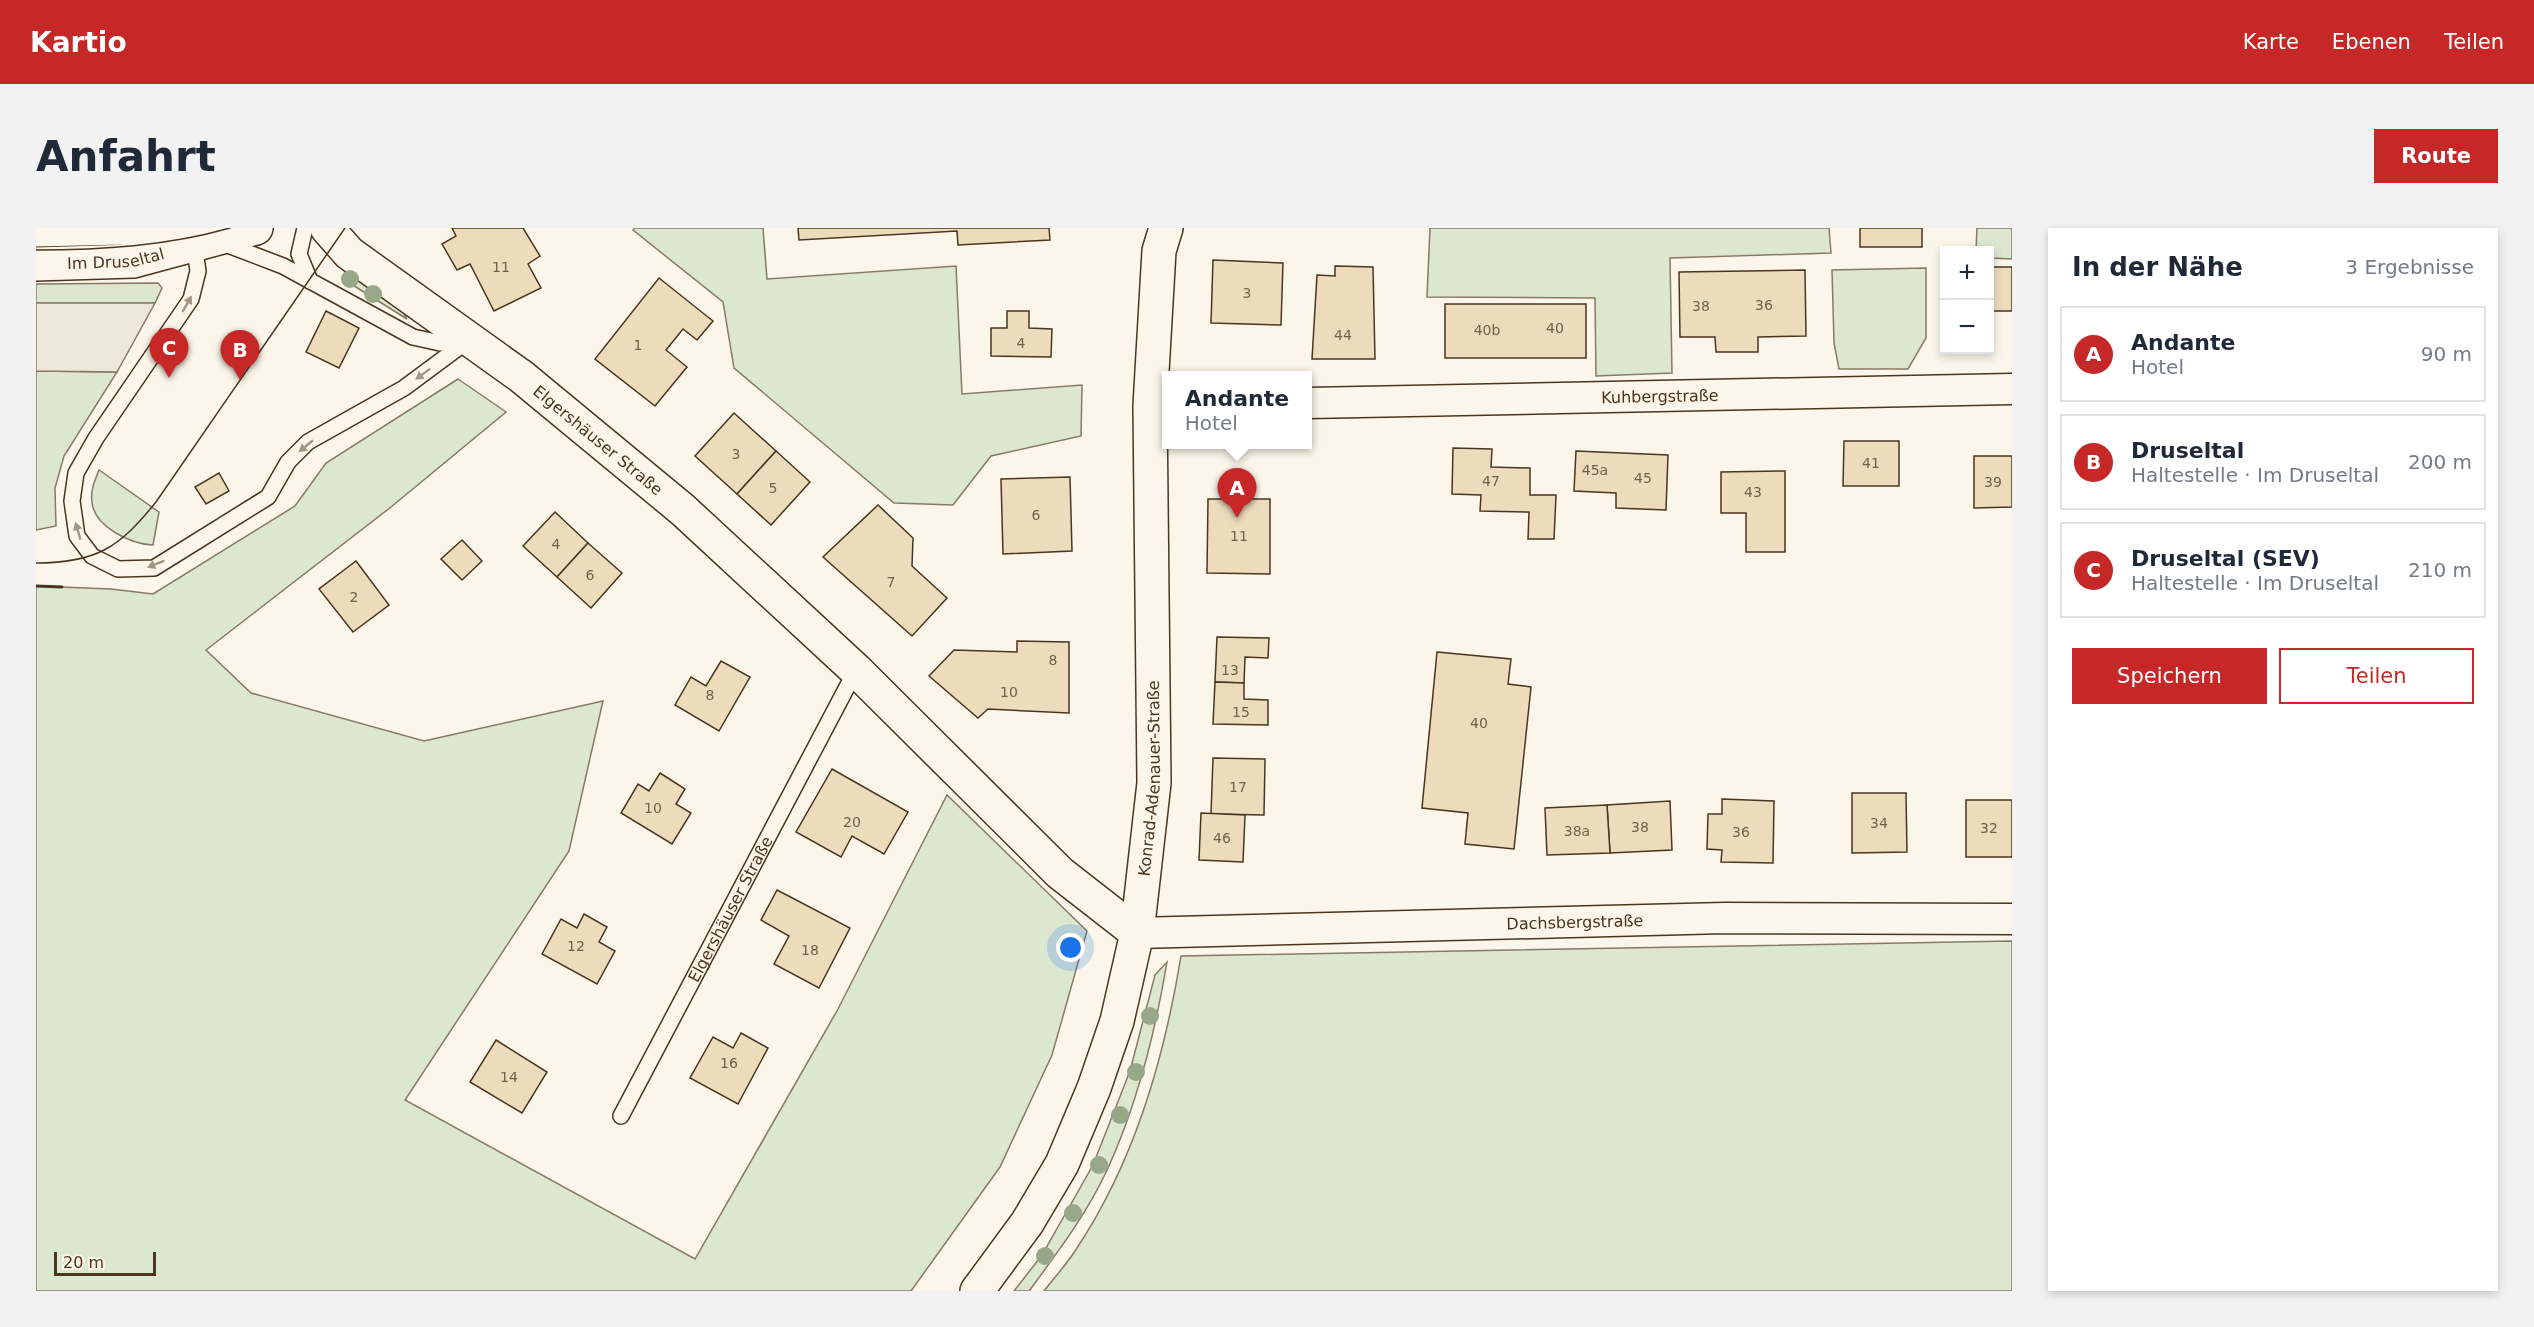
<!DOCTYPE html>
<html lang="de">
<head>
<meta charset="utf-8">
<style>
  :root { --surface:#fff; --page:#f2f2f3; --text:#1f2937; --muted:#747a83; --line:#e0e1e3; --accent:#c62828 }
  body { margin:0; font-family:"DejaVu Sans",sans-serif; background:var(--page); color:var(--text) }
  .controls { position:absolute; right:18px; top:18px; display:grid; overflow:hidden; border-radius:0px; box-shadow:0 3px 9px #0003 }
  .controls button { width:54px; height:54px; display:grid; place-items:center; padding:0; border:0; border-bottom:2px solid var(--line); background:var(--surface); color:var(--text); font:30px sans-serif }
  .scale { position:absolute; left:18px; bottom:15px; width:102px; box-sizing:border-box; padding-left:6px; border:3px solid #4a3520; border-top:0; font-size:16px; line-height:21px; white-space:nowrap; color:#4a3520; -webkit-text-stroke:4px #fbf6e9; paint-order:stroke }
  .you { position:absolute; left:1035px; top:720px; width:21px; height:21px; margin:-15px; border:4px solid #fff; border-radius:50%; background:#1a73e8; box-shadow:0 0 0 9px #1a73e833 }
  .badge { display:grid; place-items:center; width:39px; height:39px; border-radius:50%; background:var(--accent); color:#fff; font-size:20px; font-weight:700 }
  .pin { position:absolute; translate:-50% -50px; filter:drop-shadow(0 2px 3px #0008) }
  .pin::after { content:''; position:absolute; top:32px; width:21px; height:18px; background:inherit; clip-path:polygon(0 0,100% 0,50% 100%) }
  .popup { position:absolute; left:1126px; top:143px; width:150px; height:78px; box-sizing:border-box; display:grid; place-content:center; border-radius:0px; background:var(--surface); filter:drop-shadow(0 2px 4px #0005); font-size:20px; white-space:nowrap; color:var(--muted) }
  .popup b { font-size:22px; color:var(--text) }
  .popup::after { content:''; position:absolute; left:50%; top:100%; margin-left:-12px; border:12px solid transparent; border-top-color:var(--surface) }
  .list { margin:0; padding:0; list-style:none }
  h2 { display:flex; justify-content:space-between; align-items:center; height:78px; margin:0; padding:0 24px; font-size:26px }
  h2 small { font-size:20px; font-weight:400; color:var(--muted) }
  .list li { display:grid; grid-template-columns:39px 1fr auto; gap:18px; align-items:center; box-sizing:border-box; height:96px; margin:0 12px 12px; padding:0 12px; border:2px solid var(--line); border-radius:0px }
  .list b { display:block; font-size:22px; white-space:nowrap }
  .list p { margin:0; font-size:20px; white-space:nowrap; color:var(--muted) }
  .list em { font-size:20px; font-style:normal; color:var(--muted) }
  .actions { display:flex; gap:12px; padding:18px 24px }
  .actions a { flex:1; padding:14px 0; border:2px solid var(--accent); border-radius:0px; text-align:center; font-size:21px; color:var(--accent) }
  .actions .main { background:var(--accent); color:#fff }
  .map { position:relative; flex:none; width:1976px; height:1063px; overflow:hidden; border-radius:0px }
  header { display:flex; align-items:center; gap:36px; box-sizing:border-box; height:84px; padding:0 30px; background:var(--accent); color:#fff }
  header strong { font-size:28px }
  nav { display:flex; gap:33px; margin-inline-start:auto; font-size:21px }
  .intro { display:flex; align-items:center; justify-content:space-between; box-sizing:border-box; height:144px; padding:0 36px }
  h1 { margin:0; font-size:42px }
  .button { padding:15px 27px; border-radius:0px; background:var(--accent); color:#fff; font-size:21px; font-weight:700 }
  main { display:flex; gap:36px; padding:0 36px }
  aside { flex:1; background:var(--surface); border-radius:0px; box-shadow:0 3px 9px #0003 }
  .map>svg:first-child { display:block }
  .green { fill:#dce7d0; stroke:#887966; stroke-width:1.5 }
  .parking { fill:#ede7d9; stroke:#887966; stroke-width:1.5 }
  .building { fill:#ecdcbc; stroke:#4a3520; stroke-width:1.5 }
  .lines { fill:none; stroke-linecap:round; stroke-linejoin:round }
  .lane-casing { stroke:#4a3520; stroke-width:18 }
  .street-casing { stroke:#4a3520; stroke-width:33 }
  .secondary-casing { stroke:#4a3520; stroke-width:36 }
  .lane { stroke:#fbf6e9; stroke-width:15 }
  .street { stroke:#fbf6e9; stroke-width:30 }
  .secondary { stroke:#fbf6e9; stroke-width:33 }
  .tram { stroke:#4a3520; stroke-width:1.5 }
  .wall { stroke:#4a3520; stroke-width:3 }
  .tree { fill:#96a887 }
  .oneway { fill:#a29684 }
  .labels { text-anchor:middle; stroke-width:4.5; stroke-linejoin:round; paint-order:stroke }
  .number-label { font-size:14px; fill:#725f47 }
  .street-label { font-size:16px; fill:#4a3520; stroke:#fbf6e9 }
</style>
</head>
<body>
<header>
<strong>Kartio</strong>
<nav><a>Karte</a><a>Ebenen</a><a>Teilen</a></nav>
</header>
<div class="intro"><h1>Anfahrt</h1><a class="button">Route</a></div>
<main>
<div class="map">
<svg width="1976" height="1063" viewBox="0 0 1976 1063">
  <rect width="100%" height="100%" fill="#fbf6e9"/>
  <g class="green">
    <polygon points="599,0 727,0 731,51 920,38 926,166 1046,157 1045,208 955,228 917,277 858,275 698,140 687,74 597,2"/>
    <polygon points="1394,0 1793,0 1795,25 1634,30 1636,145 1560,148 1559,70 1391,69"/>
    <polygon points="1941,0 1976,0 1976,31 1954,30 1954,22 1940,22"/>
    <polygon points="1890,40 1890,110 1872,141 1803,141 1798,115 1796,42"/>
    <polygon points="312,46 366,82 371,91 307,51"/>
    <polygon points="122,55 126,60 119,75 0,75 0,56"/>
    <polygon points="0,143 81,144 28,228 19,260 20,298 0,302"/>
    <polygon points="422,151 470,184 355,279 170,422 215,465 388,513 567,473 533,623 369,872 659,1031 802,781 911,567 1051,703 1016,827 964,939 875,1063 0,1063 0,358 75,361 117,366 259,278 290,235"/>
    <path d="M63,242L123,284L117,317C95,316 58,299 56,274C54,263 59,252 63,242Z"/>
    <path d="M1976,713V1063H1008C1018,1050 1030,1037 1039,1023C1098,935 1128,832 1145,728Z"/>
    <path d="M1131,734C1119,806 1102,874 1072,940C1052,984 1022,1024 993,1063H978L1006,1027L1057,937L1094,843L1119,747Z"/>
  </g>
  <polygon class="parking" points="0,75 119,75 81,144 0,143"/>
  <g class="building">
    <polygon points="416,0 487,0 504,28 492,36 505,60 458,83 434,36 421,42 406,16 420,8"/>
    <polygon points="762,0 1013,0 1014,12 922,17 921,3 763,12"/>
    <rect x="1824" y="0" width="62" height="19"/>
    <polygon points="1177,32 1247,35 1245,97 1175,95"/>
    <polygon points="1299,38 1337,39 1339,131 1276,131 1281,47 1299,48"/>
    <rect x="1954" y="39" width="22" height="44"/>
    <polygon points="1769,42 1770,108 1722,109 1722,124 1680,124 1679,109 1644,109 1643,44"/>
    <polygon points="623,50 677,93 661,112 647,101 630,122 651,139 619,178 559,131"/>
    <rect x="1409" y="76" width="141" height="54"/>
    <polygon points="290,83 323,100 303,140 270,124"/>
    <polygon points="971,83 993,83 993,100 1016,101 1015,129 955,128 955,100 971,100"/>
    <polygon points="698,185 740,223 701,266 659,228"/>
    <polygon points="1808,213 1863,213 1863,258 1807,258"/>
    <polygon points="1417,220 1456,221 1455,239 1494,240 1494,267 1520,267 1518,311 1492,311 1493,284 1444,283 1445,267 1416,266"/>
    <polygon points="740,223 774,254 735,297 701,266"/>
    <polygon points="1540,223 1632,227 1630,282 1580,280 1580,265 1538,263"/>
    <polygon points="1938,228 1976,228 1976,279 1938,280"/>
    <polygon points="1749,243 1749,324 1710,324 1710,285 1685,285 1685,244"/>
    <polygon points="183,245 193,263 170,276 159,259"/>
    <polygon points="1034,249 1036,323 967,326 965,251"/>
    <polygon points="1172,271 1234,271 1234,346 1171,345"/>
    <polygon points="842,277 877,310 876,338 911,370 876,408 787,329"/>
    <polygon points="519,284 552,315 521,349 487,318"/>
    <polygon points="426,312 446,333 426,352 405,331"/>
    <polygon points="552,315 586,345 555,380 521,349"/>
    <polygon points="320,333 353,377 317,404 283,361"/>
    <polygon points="1181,409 1233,410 1232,430 1209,429 1208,455 1179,454"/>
    <polygon points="981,413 1033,414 1033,485 952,481 942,490 893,448 918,422 981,424"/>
    <polygon points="1401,424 1475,431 1472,456 1495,459 1478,621 1429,616 1432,585 1386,580"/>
    <polygon points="685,433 714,449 683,503 639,477 655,449 670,458"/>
    <polygon points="1179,454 1208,455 1208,471 1232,472 1232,497 1177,496"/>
    <polygon points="1177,530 1229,531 1228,587 1175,586"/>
    <polygon points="796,541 872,584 848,626 816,608 805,629 760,604"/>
    <polygon points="624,545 649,561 640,576 655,585 636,616 585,585 602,556 613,563"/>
    <polygon points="1816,565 1870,565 1871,624 1816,625"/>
    <polygon points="1686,571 1738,573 1737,635 1685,634 1686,622 1671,621 1672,586 1686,586"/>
    <rect x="1930" y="572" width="46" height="57"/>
    <polygon points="1634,573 1636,622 1574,625 1571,577"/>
    <polygon points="1571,577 1574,625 1511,627 1509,580"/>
    <polygon points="1165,585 1209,587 1207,634 1163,632"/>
    <polygon points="741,662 814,700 783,760 738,736 753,708 725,692"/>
    <polygon points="548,686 571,699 563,714 579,723 561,756 506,726 525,691 541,700"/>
    <polygon points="705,805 732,820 702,876 654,850 677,809 697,820"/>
    <polygon points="460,812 511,844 486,885 434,854"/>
  </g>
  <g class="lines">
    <g class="lane-casing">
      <g id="lane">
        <polyline points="269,0 263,26 274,53"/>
        <polyline points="184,14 247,38 377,109 404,115 428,112"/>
        <polyline points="158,16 162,43 155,71 60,210 40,245 36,273 41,308 56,328 82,341 118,340 232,269 252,234 272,214 368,160 434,111"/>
        <path id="s1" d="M585,888L820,442"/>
      </g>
    </g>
    <g class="street-casing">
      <g id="street">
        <path id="s2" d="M1272,175L1976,161"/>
        <path id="s3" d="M1101,705L1689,690L1976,691"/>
      </g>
    </g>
    <g class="secondary-casing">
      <g id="secondary">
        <path id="s4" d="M291,0L313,25L486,149L647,282L820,442L1024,645L1101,705"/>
        <polyline points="0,2 85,0 153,15"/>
        <path id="s5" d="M0,36L97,33L220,0"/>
        <path id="s6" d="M941,1063L991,995L1026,936L1058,860L1081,793L1101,705L1118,555L1114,178L1123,23L1130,0"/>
      </g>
    </g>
    <use href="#lane" class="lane"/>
    <use href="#street" class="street"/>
    <use href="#secondary" class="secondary"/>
    <g class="tram">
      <path d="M0,22C65,22 131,18 194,0"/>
      <path d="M0,335C60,335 83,320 120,274L309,0"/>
    </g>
    <polyline class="wall" points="0,358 26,359"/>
  </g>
  <g class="tree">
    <circle cx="314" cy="51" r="9"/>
    <circle cx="337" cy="66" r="9"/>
    <circle cx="1114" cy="788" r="9"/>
    <circle cx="1100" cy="844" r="9"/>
    <circle cx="1084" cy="887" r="9"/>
    <circle cx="1063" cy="937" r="9"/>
    <circle cx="1037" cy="985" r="9"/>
    <circle cx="1009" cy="1028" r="9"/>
  </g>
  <defs><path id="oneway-solid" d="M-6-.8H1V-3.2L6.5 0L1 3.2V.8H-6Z" transform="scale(1.5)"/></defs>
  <g class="oneway">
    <use href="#oneway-solid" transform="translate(151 76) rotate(-60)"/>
    <use href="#oneway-solid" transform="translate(387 146) rotate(143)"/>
    <use href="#oneway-solid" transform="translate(270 218) rotate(140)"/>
    <use href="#oneway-solid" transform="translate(42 303) rotate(-106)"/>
    <use href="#oneway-solid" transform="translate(120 336) rotate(158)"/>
  </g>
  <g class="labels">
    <g class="number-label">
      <text x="465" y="44">11</text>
      <text x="1211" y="70">3</text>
      <text x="1728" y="82">36</text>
      <text x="1665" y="83">38</text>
      <text x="1519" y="105">40</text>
      <text x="1451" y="107">40b</text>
      <text x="1307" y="112">44</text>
      <text x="985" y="120">4</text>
      <text x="602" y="122">1</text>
      <text x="700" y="231">3</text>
      <text x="1835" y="240">41</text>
      <text x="1559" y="247">45a</text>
      <text x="1607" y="255">45</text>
      <text x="1455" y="258">47</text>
      <text x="1957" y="259">39</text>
      <text x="737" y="265">5</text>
      <text x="1717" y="269">43</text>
      <text x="1000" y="292">6</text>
      <text x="1203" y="313">11</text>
      <text x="520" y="321">4</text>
      <text x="554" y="352">6</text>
      <text x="855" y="359">7</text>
      <text x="318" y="374">2</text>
      <text x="1017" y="437">8</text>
      <text x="1194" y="447">13</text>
      <text x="973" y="469">10</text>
      <text x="674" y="472">8</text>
      <text x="1205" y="489">15</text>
      <text x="1443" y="500">40</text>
      <text x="1202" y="564">17</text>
      <text x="617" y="585">10</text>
      <text x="816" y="599">20</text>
      <text x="1843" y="600">34</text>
      <text x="1604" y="604">38</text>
      <text x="1953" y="605">32</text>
      <text x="1541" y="608">38a</text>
      <text x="1705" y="609">36</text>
      <text x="1186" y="615">46</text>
      <text x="540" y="723">12</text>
      <text x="774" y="727">18</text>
      <text x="693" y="840">16</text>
      <text x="473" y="854">14</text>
    </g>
    <g class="street-label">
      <text dy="6" stroke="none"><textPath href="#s5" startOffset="80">Im Druseltal</textPath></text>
      <text dy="6" stroke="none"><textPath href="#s2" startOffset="352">Kuhbergstraße</textPath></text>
      <text dy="6" stroke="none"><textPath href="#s4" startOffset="345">Elgershäuser Straße</textPath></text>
      <text dy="6" stroke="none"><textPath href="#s6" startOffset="552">Konrad-Adenauer-Straße</textPath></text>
      <text dy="6" stroke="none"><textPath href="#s1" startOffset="234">Elgershäuser Straße</textPath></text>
      <text dy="6" stroke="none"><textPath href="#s3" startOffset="438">Dachsbergstraße</textPath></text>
    </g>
  </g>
</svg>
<div class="controls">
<button>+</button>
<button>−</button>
</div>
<div class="scale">20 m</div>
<div class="you"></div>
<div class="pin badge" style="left:1201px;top:290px">A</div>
<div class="popup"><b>Andante</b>Hotel</div>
<div class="pin badge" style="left:204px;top:152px">B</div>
<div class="pin badge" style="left:133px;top:150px">C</div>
</div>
<aside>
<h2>In der Nähe<small>3 Ergebnisse</small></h2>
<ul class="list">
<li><span class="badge">A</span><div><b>Andante</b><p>Hotel</p></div><em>90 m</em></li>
<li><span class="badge">B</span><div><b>Druseltal</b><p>Haltestelle · Im Druseltal</p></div><em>200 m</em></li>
<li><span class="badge">C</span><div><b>Druseltal (SEV)</b><p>Haltestelle · Im Druseltal</p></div><em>210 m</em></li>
</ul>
<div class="actions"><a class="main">Speichern</a><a>Teilen</a></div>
</aside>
</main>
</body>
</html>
